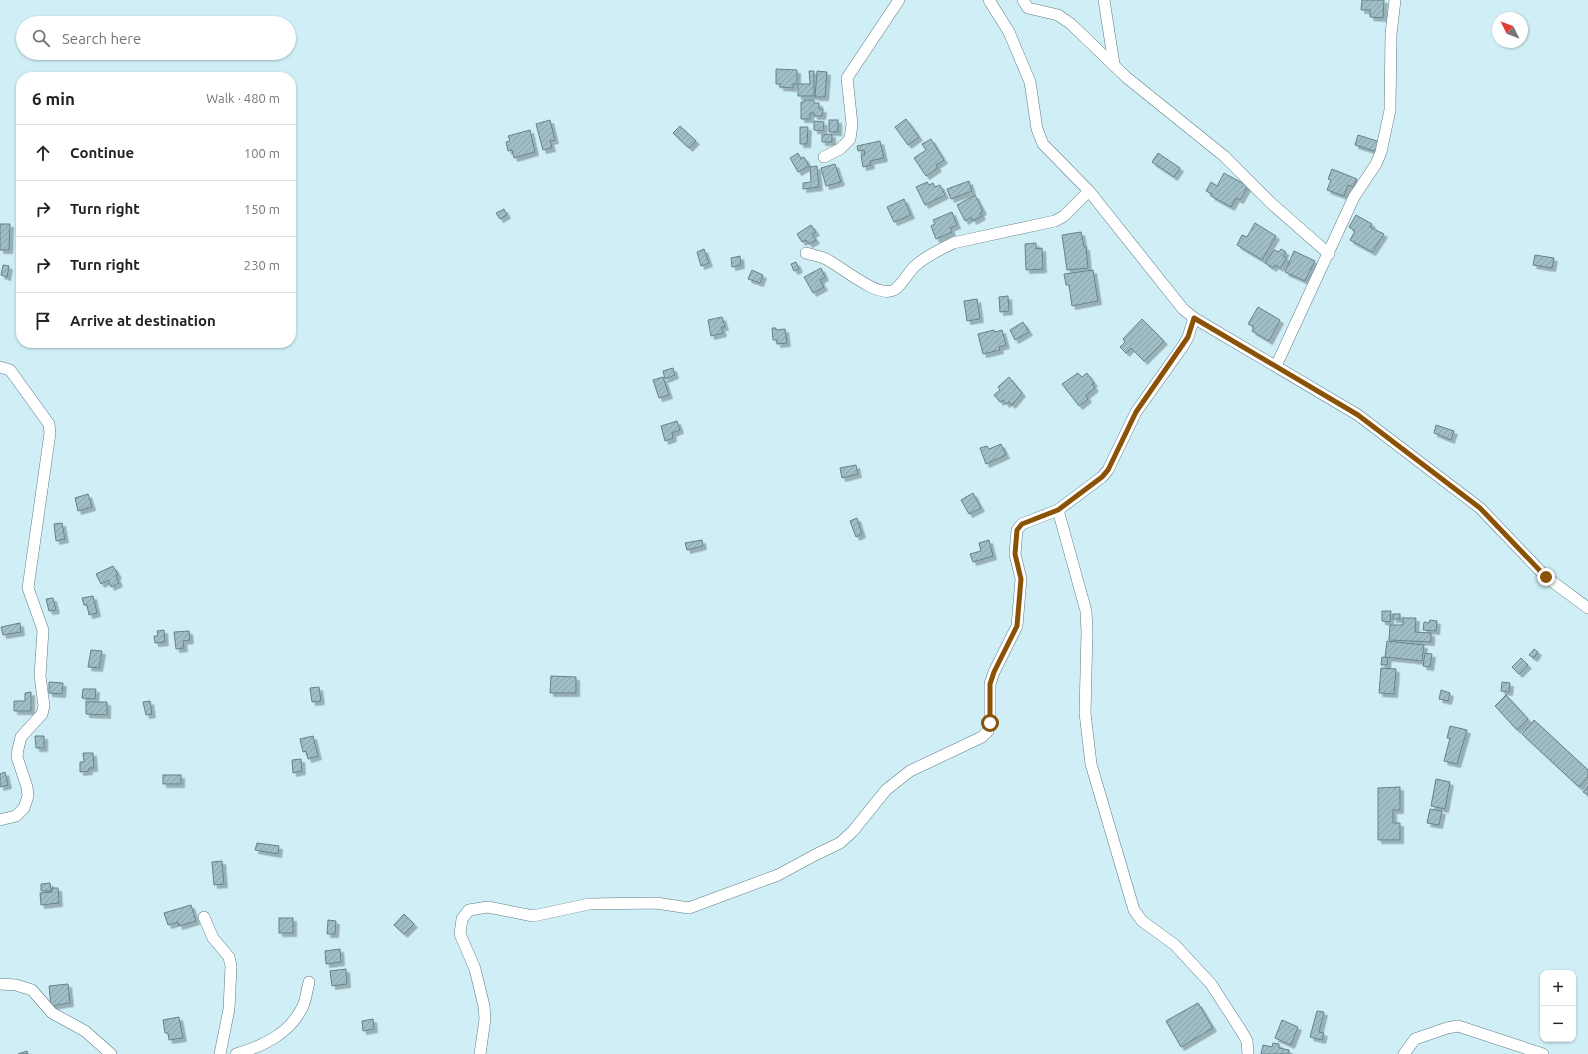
<!DOCTYPE html>
<html lang="en">
<head>
<meta charset="utf-8">
<style>
  :root { --surface:#fff; --page:#f6f6f6; --text:#222; --muted:#767676; --line:#e0e0e0 }
  body { margin:0; font-family:Ubuntu,sans-serif; background:var(--page); color:var(--text) }
  .controls { position:absolute; right:12px; bottom:12px; display:grid; overflow:hidden; border-radius:8px; box-shadow:0 1px 3px #0004 }
  .controls button { width:36px; height:36px; display:grid; place-items:center; padding:0; border:0; border-bottom:1px solid var(--line); background:var(--surface); color:var(--text); font:20px sans-serif }
  .compass { position:absolute; left:1492px; top:12px; width:36px; height:36px; border-radius:50%; background:var(--surface); box-shadow:0 1px 3px #0004; rotate:313deg }
  .stop { position:absolute; width:12px; height:12px; margin:-9px; border:3px solid #8a5206; border-radius:50%; background:#fff }
  .stop.end { background:#8a5206; border-color:#fff; box-shadow:0 1px 4px #0008 }
  .list { margin:0; padding:0; list-style:none }
  h2 { display:flex; justify-content:space-between; align-items:center; height:52px; margin:0; padding:0 16px; font-size:17px }
  h2 small { font-size:13px; font-weight:400; color:var(--muted) }
  .list li { display:grid; grid-template-columns:26px 1fr auto; gap:12px; align-items:center; box-sizing:border-box; height:56px; padding:0 16px; border-top:1px solid var(--line) }
  .list b { display:block; font-size:15px; white-space:nowrap }
  .list em { font-size:13px; font-style:normal; color:var(--muted) }
  .icon { flex:none; width:22px; height:22px; fill:none; stroke:currentColor; stroke-width:2; stroke-linecap:round; stroke-linejoin:round }
  .map { position:relative; flex:none; width:1588px; height:1054px; overflow:hidden }
  .search { position:absolute; background:var(--surface); box-shadow:0 1px 3px #0004; left:16px; top:16px; width:280px; height:44px; display:flex; align-items:center; gap:10px; box-sizing:border-box; padding:0 14px; border-radius:22px; color:var(--muted); font-size:15px }
  .panel { position:absolute; background:var(--surface); box-shadow:0 1px 3px #0004; left:16px; top:72px; width:280px; height:276px; border-radius:16px }
  .map>svg:first-child { display:block }
  .building { fill:url(#building-hatch); stroke:#658189; filter:url(#shadow) }
  .lines { fill:none; stroke-linecap:round; stroke-linejoin:round }
  .street-casing { stroke:#607c83; stroke-width:12 }
  .street { stroke:#fff; stroke-width:11 }
  .route { stroke:#8a5206; stroke-width:5 }
</style>
</head>
<body>
<div class="map">
<svg width="1588" height="1054" viewBox="0 0 1588 1054">
  <defs>
    <pattern id="building-hatch" width="6" height="6" patternUnits="userSpaceOnUse"><rect width="6" height="6" fill="#a0bec6"/><path d="M-1 1l2-2M0 6l6-6M5 7l2-2" fill="none" stroke="#88a2a9"/></pattern>
    <filter id="shadow"><feDropShadow dx="3.5" dy="3.5" stdDeviation="0" flood-color="#0004"/></filter>
  </defs>
  <rect width="100%" height="100%" fill="#cfeef6"/>
  <g class="building">
    <polygon points="1362,0 1384,0 1383,18 1370,17 1370,10 1361,10"/>
    <polygon points="776,69 797,70 797,84 793,84 793,88 780,87 780,84 776,84"/>
    <polygon points="809,71 814,71 814,96 798,96 798,84 810,84"/>
    <polygon points="817,71 827,72 825,97 815,97"/>
    <polygon points="804,100 814,100 814,103 819,103 819,109 823,109 822,116 814,116 814,113 810,113 810,119 801,119 801,102 804,102"/>
    <polygon points="906,119 919,137 908,145 895,127"/>
    <polygon points="550,120 555,140 550,141 552,148 543,150 536,124"/>
    <rect x="829" y="120" width="9" height="12"/>
    <polygon points="814,121 824,122 823,131 814,130"/>
    <polygon points="680,126 696,141 689,148 673,133"/>
    <polygon points="800,127 808,127 807,144 800,144"/>
    <polygon points="530,130 535,152 514,158 512,150 508,151 506,142 510,141 508,136"/>
    <polygon points="832,134 832,142 822,142 822,135"/>
    <polygon points="1358,135 1380,142 1377,152 1355,145"/>
    <polygon points="931,139 944,160 936,165 938,168 926,176 914,158 926,150 922,144"/>
    <polygon points="880,141 884,158 870,161 871,165 863,167 861,155 865,154 864,150 858,151 857,146"/>
    <polygon points="798,153 801,159 804,157 809,166 798,172 790,158"/>
    <polygon points="1158,153 1180,168 1174,177 1152,162"/>
    <polygon points="835,164 841,182 826,186 821,168"/>
    <polygon points="817,166 819,187 803,189 803,183 811,182 810,167"/>
    <polygon points="1332,169 1357,179 1353,187 1348,185 1344,196 1327,190 1331,180 1328,179"/>
    <polygon points="1224,173 1248,186 1240,200 1236,198 1231,207 1211,196 1212,194 1206,191 1211,182 1217,186"/>
    <polygon points="969,181 972,191 951,199 947,189"/>
    <polygon points="927,182 929,185 933,183 935,187 940,185 945,195 925,205 916,187"/>
    <polygon points="975,195 983,211 980,213 982,216 973,221 971,217 965,221 957,205"/>
    <polygon points="904,199 911,215 894,222 887,207"/>
    <polygon points="504,209 507,215 500,219 496,213"/>
    <polygon points="952,212 957,225 950,228 952,232 936,239 931,226 935,224 933,220"/>
    <polygon points="1356,215 1372,224 1370,227 1384,234 1372,252 1350,240 1355,231 1349,227"/>
    <polygon points="1255,223 1276,236 1262,260 1237,245 1242,235 1247,237"/>
    <polygon points="0,224 10,224 9,250 0,250"/>
    <polygon points="811,225 816,232 812,234 816,240 809,244 806,240 802,242 797,234"/>
    <polygon points="1081,232 1084,247 1086,247 1088,268 1067,270 1062,235"/>
    <polygon points="1036,243 1036,249 1042,248 1043,269 1026,270 1025,244"/>
    <polygon points="704,249 709,263 701,266 697,252"/>
    <polygon points="1281,249 1286,252 1283,256 1287,258 1280,268 1275,265 1273,268 1265,263 1274,250 1279,252"/>
    <polygon points="1294,251 1315,261 1305,281 1285,272"/>
    <polygon points="1535,255 1554,258 1552,268 1533,265"/>
    <polygon points="740,256 741,265 732,267 731,258"/>
    <polygon points="796,262 799,269 794,271 791,264"/>
    <polygon points="3,265 9,266 7,277 1,275"/>
    <polygon points="821,268 825,277 820,280 824,287 813,293 804,277"/>
    <polygon points="752,270 763,275 760,283 748,279"/>
    <polygon points="1093,270 1098,301 1072,306 1069,285 1066,285 1064,274"/>
    <polygon points="1008,296 1009,311 1000,312 999,297"/>
    <polygon points="977,299 980,319 967,321 964,301"/>
    <polygon points="1258,307 1280,320 1269,341 1252,331 1254,327 1248,324"/>
    <polygon points="722,317 725,327 721,327 723,333 711,336 708,320"/>
    <polygon points="1142,319 1164,341 1144,361 1131,348 1126,353 1120,347 1125,342 1123,339"/>
    <polygon points="1023,322 1029,332 1015,340 1010,330"/>
    <polygon points="772,328 776,328 776,330 785,329 787,343 777,344 777,340 773,340"/>
    <polygon points="994,330 995,332 1002,330 1006,345 999,347 1000,350 983,354 978,334"/>
    <polygon points="673,368 675,375 665,379 663,371"/>
    <polygon points="1078,373 1082,377 1087,373 1094,383 1092,384 1095,388 1086,395 1088,399 1079,406 1062,384"/>
    <polygon points="663,377 669,395 659,398 653,380"/>
    <polygon points="1009,377 1022,393 1012,405 1009,402 1006,404 1003,400 1000,402 994,395 1000,390 998,387"/>
    <polygon points="677,421 680,430 672,433 673,438 665,441 661,426"/>
    <polygon points="1436,425 1454,431 1451,440 1434,433"/>
    <polygon points="1001,444 1006,455 986,464 980,448 987,446 989,449"/>
    <polygon points="856,465 858,474 842,478 840,468"/>
    <polygon points="973,493 981,508 969,514 961,500"/>
    <polygon points="88,494 92,507 78,511 75,498"/>
    <polygon points="857,518 862,534 856,537 850,521"/>
    <polygon points="62,523 65,539 56,541 54,524"/>
    <polygon points="702,540 703,546 687,550 685,543"/>
    <polygon points="989,540 993,556 973,562 970,554 981,551 979,543"/>
    <polygon points="113,566 118,575 116,576 119,583 111,587 108,580 101,584 96,574"/>
    <polygon points="93,596 97,613 89,615 87,605 84,605 82,598"/>
    <polygon points="53,598 56,610 49,611 46,599"/>
    <polygon points="1382,611 1391,611 1390,622 1382,621"/>
    <rect x="1393" y="614" width="7" height="5"/>
    <polygon points="1403,618 1416,618 1415,632 1431,633 1431,642 1389,640 1390,625 1403,625"/>
    <polygon points="1430,620 1437,621 1436,631 1423,630 1424,622 1429,623"/>
    <polygon points="20,623 21,632 3,635 1,627"/>
    <polygon points="164,630 165,642 155,643 154,636 158,636 157,631"/>
    <polygon points="189,631 190,640 183,641 184,648 176,649 174,632"/>
    <polygon points="1387,641 1424,645 1422,661 1385,657"/>
    <polygon points="1534,649 1538,652 1534,658 1529,655"/>
    <polygon points="91,650 102,651 99,668 88,667"/>
    <polygon points="1425,653 1432,654 1430,667 1423,666"/>
    <polygon points="1382,657 1388,658 1387,665 1381,665"/>
    <polygon points="1521,658 1528,665 1519,674 1512,667"/>
    <polygon points="1381,668 1396,669 1394,694 1379,693"/>
    <polygon points="551,676 576,677 576,693 550,693"/>
    <polygon points="49,682 63,683 62,694 49,693"/>
    <polygon points="1502,682 1510,683 1509,692 1501,691"/>
    <polygon points="319,687 321,701 312,702 310,688"/>
    <polygon points="83,689 96,689 95,699 82,698"/>
    <polygon points="1441,690 1450,693 1448,701 1439,699"/>
    <polygon points="31,692 31,711 14,711 14,701 25,701 25,693"/>
    <polygon points="1506,695 1528,719 1517,730 1495,706"/>
    <polygon points="150,701 152,714 146,715 143,702"/>
    <polygon points="86,702 107,702 107,715 86,714"/>
    <polygon points="1534,720 1588,770 1588,777 1579,787 1522,734"/>
    <polygon points="1450,726 1467,730 1457,764 1444,761 1450,738 1447,738"/>
    <polygon points="35,736 44,736 44,748 36,748"/>
    <polygon points="313,736 318,756 308,759 306,751 303,752 300,739"/>
    <polygon points="83,753 93,753 94,768 89,768 89,771 80,772 80,762 84,762"/>
    <polygon points="301,759 302,771 293,773 292,760"/>
    <polygon points="5,772 8,785 0,787 0,774"/>
    <rect x="163" y="775" width="18" height="9"/>
    <polygon points="1436,779 1450,782 1445,809 1431,806"/>
    <polygon points="1588,786 1588,795 1583,792"/>
    <polygon points="1400,787 1400,810 1393,810 1393,823 1400,823 1400,840 1378,840 1378,788"/>
    <polygon points="1430,809 1442,811 1439,825 1427,823"/>
    <polygon points="257,843 279,846 278,854 255,850"/>
    <polygon points="222,861 224,884 214,885 212,862"/>
    <polygon points="50,883 51,891 41,891 41,884"/>
    <polygon points="52,888 58,888 59,903 41,905 40,893 52,892"/>
    <polygon points="191,905 196,921 179,926 178,922 168,925 164,913"/>
    <polygon points="404,914 414,924 404,934 394,925"/>
    <rect x="279" y="918" width="14" height="15"/>
    <polygon points="328,920 336,921 335,934 327,934"/>
    <polygon points="340,949 341,962 326,964 325,951"/>
    <polygon points="346,969 347,984 332,986 330,971"/>
    <polygon points="68,984 70,1003 51,1006 49,986"/>
    <polygon points="1198,1003 1213,1028 1181,1047 1166,1021"/>
    <polygon points="1317,1011 1324,1012 1319,1032 1324,1033 1322,1040 1310,1037"/>
    <polygon points="179,1017 183,1038 169,1040 168,1033 165,1033 163,1020"/>
    <polygon points="373,1019 374,1029 363,1031 362,1021"/>
    <polygon points="1282,1020 1298,1027 1291,1045 1275,1038"/>
    <polygon points="1273,1043 1279,1044 1279,1048 1289,1050 1289,1054 1261,1054 1263,1045 1272,1047"/>
    <polygon points="27,1051 28,1054 18,1054"/>
  </g>
  <g class="lines">
    <g class="street-casing">
      <g id="street">
        <polyline points="989,0 1009,32 1030,82 1037,129 1043,144 1089,191 1183,309 1194,318 1358,415 1480,508 1546,577 1588,608"/>
        <polyline points="1023,0 1028,8 1058,15 1071,24 1126,77 1224,156 1272,204 1329,254"/>
        <polyline points="1104,0 1114,64"/>
        <polyline points="824,157 840,149 850,139 852,124 847,78 899,0"/>
        <path d="M806,253C812,255 818,256 824,258C840,265 877,299 894,290C902,285 908,273 914,267C925,256 940,250 953,243L1055,221L1064,216L1089,191"/>
        <polyline points="1276,366 1354,197 1376,164 1381,152 1390,110 1391,34 1395,0"/>
        <polyline points="0,367 10,370 49,424 50,433 28,588 43,630 40,676 44,706 42,714 21,737 18,749 17,757 27,787 28,796 24,808 16,816 0,820"/>
        <polyline points="1058,510 1086,611 1087,632 1085,713 1091,764 1134,910 1142,921 1175,945 1211,984 1242,1032 1247,1041 1248,1054"/>
        <polyline points="204,917 213,938 229,957 231,966 229,1009 220,1054"/>
        <polyline points="0,984 16,985 32,990 52,1013 85,1031 111,1054"/>
        <path d="M236,1054C263,1046 290,1034 303,1006C306,999 307,990 309,982"/>
        <polyline points="480,1054 485,1019 484,1006 475,969 460,934 462,919 469,910 488,907 533,916 589,904 656,903 689,908 778,875 815,855 840,843 853,831 886,790 910,771 982,737 988,731 990,723 990,684 994,672 1017,626 1021,579 1015,554 1017,530 1022,524 1058,510 1102,477 1108,470 1136,412 1183,346 1188,337 1194,318"/>
        <polyline points="1404,1054 1415,1039 1447,1028 1458,1026 1543,1054"/>
      </g>
    </g>
    <use href="#street" class="street"/>
  </g>
  <g class="lines">
    <polyline class="route" points="990,723 990,684 994,672 1017,626 1021,579 1015,554 1017,530 1022,524 1058,510 1102,477 1108,470 1136,412 1188,337 1194,318 1358,415 1480,508 1546,577"/>
  </g>
</svg>
<div class="controls">
<button>+</button>
<button>−</button>
</div>
<svg class="compass" viewBox="-18 -18 36 36"><path d="M0-13l5 13h-10z" fill="#e53935"/><path d="M0 13l5-13h-10z" fill="#767676"/></svg>
<div class="stop" style="left:990px;top:723px"></div>
<div class="stop end" style="left:1546px;top:577px"></div>
<div class="search"><svg class="icon" aria-label="search" viewBox="0 0 24 24"><circle cx="10" cy="10" r="6"/><path d="M15 15l6 6"/></svg>Search here</div>
<section class="panel">
<h2>6 min<small>Walk · 480 m</small></h2>
<ul class="list">
<li><svg class="icon" aria-label="ahead" viewBox="0 0 24 24"><path d="M12 20V5M6 11l6-6 6 6"/></svg><div><b>Continue</b></div><em>100 m</em></li>
<li><svg class="icon" aria-label="right" viewBox="0 0 24 24"><path d="M7 20v-9h11M14 6l5 5-5 5"/></svg><div><b>Turn right</b></div><em>150 m</em></li>
<li><svg class="icon" aria-label="right" viewBox="0 0 24 24"><path d="M7 20v-9h11M14 6l5 5-5 5"/></svg><div><b>Turn right</b></div><em>230 m</em></li>
<li><svg class="icon" aria-label="arrive" viewBox="0 0 24 24"><path d="M6 21V4h12l-3 4 3 4H6"/></svg><div><b>Arrive at destination</b></div></li>
</ul>
</section>
</div>
</body>
</html>
